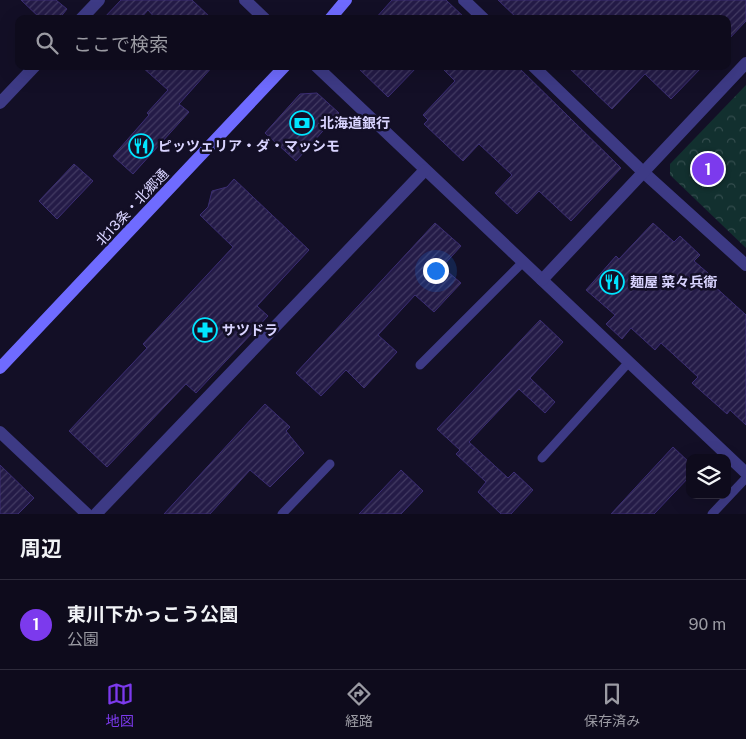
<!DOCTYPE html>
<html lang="ja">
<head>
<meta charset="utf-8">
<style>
  :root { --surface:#0e0b1c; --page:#171425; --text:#f1f3f6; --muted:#9b9ba3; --line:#2e2b3b; --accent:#7c3aed }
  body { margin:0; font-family:"Public Sans","Noto Sans JP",sans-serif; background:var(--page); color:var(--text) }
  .controls { position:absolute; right:15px; bottom:15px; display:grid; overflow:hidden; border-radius:10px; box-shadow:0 5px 20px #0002 }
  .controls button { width:45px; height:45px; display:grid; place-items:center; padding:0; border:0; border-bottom:1px solid var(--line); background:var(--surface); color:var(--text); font:25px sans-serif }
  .you { position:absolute; left:435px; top:270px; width:18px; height:18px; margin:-12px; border:4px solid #fff; border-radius:50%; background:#1a73e8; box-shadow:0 0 0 8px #1a73e833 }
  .badge { display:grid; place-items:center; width:32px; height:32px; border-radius:50%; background:var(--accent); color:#fff; font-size:16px; font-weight:700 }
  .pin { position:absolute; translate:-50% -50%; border:2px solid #fff; box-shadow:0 1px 5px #0006 }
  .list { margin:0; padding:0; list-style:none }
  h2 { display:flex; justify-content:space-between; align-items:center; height:65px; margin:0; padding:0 20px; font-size:21px }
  h2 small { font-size:16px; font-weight:400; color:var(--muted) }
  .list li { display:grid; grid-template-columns:32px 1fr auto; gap:15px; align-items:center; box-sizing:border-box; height:90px; padding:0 20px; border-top:1px solid var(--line) }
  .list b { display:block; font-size:19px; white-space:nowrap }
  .list p { margin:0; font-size:16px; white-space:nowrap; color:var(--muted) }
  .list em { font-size:16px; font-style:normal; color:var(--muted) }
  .icon { flex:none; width:28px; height:28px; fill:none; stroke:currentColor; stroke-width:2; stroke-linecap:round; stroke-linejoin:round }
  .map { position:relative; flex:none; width:746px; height:514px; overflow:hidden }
  .search { position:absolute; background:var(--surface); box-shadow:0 5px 20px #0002; left:15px; right:15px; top:15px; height:55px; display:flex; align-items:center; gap:12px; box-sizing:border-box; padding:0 18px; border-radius:10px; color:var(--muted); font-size:19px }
  .sheet { height:155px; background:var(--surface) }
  nav { display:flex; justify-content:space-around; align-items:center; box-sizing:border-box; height:70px; border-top:1px solid var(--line); background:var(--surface); font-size:14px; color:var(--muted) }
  nav a { display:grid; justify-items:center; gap:2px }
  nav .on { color:var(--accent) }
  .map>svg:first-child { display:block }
  .park { fill:url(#park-crowns) }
  .building { fill:url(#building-hatch); stroke:#3b2d73 }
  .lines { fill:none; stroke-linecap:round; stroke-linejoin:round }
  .service { stroke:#3d3a85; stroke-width:9 }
  .minor { stroke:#3d3a85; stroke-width:12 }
  .secondary { stroke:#6f6bff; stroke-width:12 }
  .labels { text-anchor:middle; stroke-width:5; stroke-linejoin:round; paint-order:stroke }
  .poi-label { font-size:14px; font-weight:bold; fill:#d9d4ff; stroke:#130f26; text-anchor:start }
  .street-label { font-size:14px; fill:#d9d4ff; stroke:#130f26 }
</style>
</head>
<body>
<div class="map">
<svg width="746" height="514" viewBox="0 0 746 514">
  <defs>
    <pattern id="park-crowns" width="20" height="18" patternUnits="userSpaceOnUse" patternTransform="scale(1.25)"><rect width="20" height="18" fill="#12302f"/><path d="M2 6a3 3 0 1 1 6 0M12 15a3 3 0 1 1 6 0" fill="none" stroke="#344d4e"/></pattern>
    <pattern id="building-hatch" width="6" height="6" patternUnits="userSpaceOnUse" patternTransform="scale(1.25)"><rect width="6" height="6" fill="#241b47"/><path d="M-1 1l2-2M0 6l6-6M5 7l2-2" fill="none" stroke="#433b63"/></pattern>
  </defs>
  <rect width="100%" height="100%" fill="#130f26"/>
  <polygon class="park" points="746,85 746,248 670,175 670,164"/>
  <g class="building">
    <polygon points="21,0 56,0 67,9 59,19 41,19"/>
    <polygon points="121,0 192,0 212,19 156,19 148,10 140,19 103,19"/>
    <polygon points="392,0 446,0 466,19 375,19"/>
    <polygon points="498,0 746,0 746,21 727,41 727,19 518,19"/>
    <polygon points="141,66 213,66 179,104 189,112 133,174 113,156 149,115 147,113 168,90"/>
    <polygon points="356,66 418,66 388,97"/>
    <polygon points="440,66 517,66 621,168 571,221 539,191 517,214 495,193 512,175 479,144 463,161 424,124 428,120 423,115 455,81"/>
    <polygon points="567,66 703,66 671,99 645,74 612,109"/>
    <polygon points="317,93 339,113 296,161 265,133 300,94"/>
    <polygon points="74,164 93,181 57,219 39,201"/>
    <polygon points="234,179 309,250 257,306 268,316 196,393 186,384 107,467 69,431 147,348 143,344 233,247 200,215 208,207 212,191 227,187"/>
    <polygon points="435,223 461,246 442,267 461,283 434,312 415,295 378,335 397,352 364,388 346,370 321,396 296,373"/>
    <polygon points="653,223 674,242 680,236 700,255 694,261 716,280 712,284 746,315 746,425 730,410 727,414 692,383 698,377 661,343 655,350 631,328 622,339 606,324 615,315 586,290 616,256 619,259"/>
    <polygon points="540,320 563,342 530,378 555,402 545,413 519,389 469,442 508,478 514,472 533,490 511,514 501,514 478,492 486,482 456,454 460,450 437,429"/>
    <polygon points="265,404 290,427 286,431 304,453 270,487 250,470 210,514 164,514"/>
    <polygon points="673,447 690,463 690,476 654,514 611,514"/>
    <polygon points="0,465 34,498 18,514 0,514"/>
    <polygon points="401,470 423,491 401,514 359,514"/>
  </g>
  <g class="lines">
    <g class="service">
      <polyline points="420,365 523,262"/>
      <polyline points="542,458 629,362"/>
      <polyline points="282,514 330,464"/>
      <polyline points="712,514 746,478"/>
    </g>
    <g class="minor">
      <polyline points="245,0 265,19"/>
      <polyline points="464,0 484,19"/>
      <polyline points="81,19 99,0"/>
      <polyline points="316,66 746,473"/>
      <polyline points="533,66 642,171 746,265"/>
      <polyline points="0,103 35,66"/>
      <polyline points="542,280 746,63"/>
      <polyline points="0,432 87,514"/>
      <polyline points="96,514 425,170"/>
    </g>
    <g class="secondary">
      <polyline points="330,19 346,0"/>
      <polyline points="0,368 285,66"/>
    </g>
  </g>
  <defs>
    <g id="bank-ring" transform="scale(1.25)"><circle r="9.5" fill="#130f26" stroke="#00e5ff" stroke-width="1.5"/><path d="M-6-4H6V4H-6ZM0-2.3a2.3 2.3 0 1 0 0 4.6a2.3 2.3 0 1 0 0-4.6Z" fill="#00e5ff"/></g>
    <g id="restaurant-ring" transform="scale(1.25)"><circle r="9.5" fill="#130f26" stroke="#00e5ff" stroke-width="1.5"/><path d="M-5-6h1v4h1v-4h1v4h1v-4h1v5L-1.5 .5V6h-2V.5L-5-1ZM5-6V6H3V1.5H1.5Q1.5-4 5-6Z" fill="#00e5ff"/></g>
    <g id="pharmacy-ring" transform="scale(1.25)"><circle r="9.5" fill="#130f26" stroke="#00e5ff" stroke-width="1.5"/><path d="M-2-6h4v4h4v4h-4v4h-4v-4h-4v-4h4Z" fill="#00e5ff"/></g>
  </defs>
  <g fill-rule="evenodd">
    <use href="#bank-ring" x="302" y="123"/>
    <use href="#restaurant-ring" x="141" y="146"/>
    <use href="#restaurant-ring" x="612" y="282"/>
    <use href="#pharmacy-ring" x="205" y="330"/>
  </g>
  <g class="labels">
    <g class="poi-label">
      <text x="320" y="128">北海道銀行</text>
      <text x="158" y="151">ピッツェリア・ダ・マッシモ</text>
      <text x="630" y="287">麺屋 菜々兵衛</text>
      <text x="222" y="335">サツドラ</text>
    </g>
    <g class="street-label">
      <text transform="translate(132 207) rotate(-47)" y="5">北13条・北郷通</text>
    </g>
  </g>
</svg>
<div class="controls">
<button><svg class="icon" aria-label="layers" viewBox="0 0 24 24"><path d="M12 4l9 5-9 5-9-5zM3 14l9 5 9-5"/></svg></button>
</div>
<div class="you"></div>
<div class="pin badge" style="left:708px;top:169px">1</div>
<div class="search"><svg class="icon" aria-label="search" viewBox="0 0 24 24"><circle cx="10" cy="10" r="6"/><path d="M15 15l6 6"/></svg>ここで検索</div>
</div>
<section class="sheet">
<h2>周辺<small></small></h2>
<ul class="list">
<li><span class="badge">1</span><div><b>東川下かっこう公園</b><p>公園</p></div><em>90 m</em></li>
</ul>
</section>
<nav>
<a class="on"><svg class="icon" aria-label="map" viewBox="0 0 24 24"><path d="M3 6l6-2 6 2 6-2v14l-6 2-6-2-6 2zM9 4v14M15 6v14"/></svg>地図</a>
<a><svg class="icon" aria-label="directions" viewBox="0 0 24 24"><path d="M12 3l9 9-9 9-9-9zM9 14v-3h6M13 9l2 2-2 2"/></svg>経路</a>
<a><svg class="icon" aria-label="saved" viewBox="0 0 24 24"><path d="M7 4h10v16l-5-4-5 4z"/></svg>保存済み</a>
</nav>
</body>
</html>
